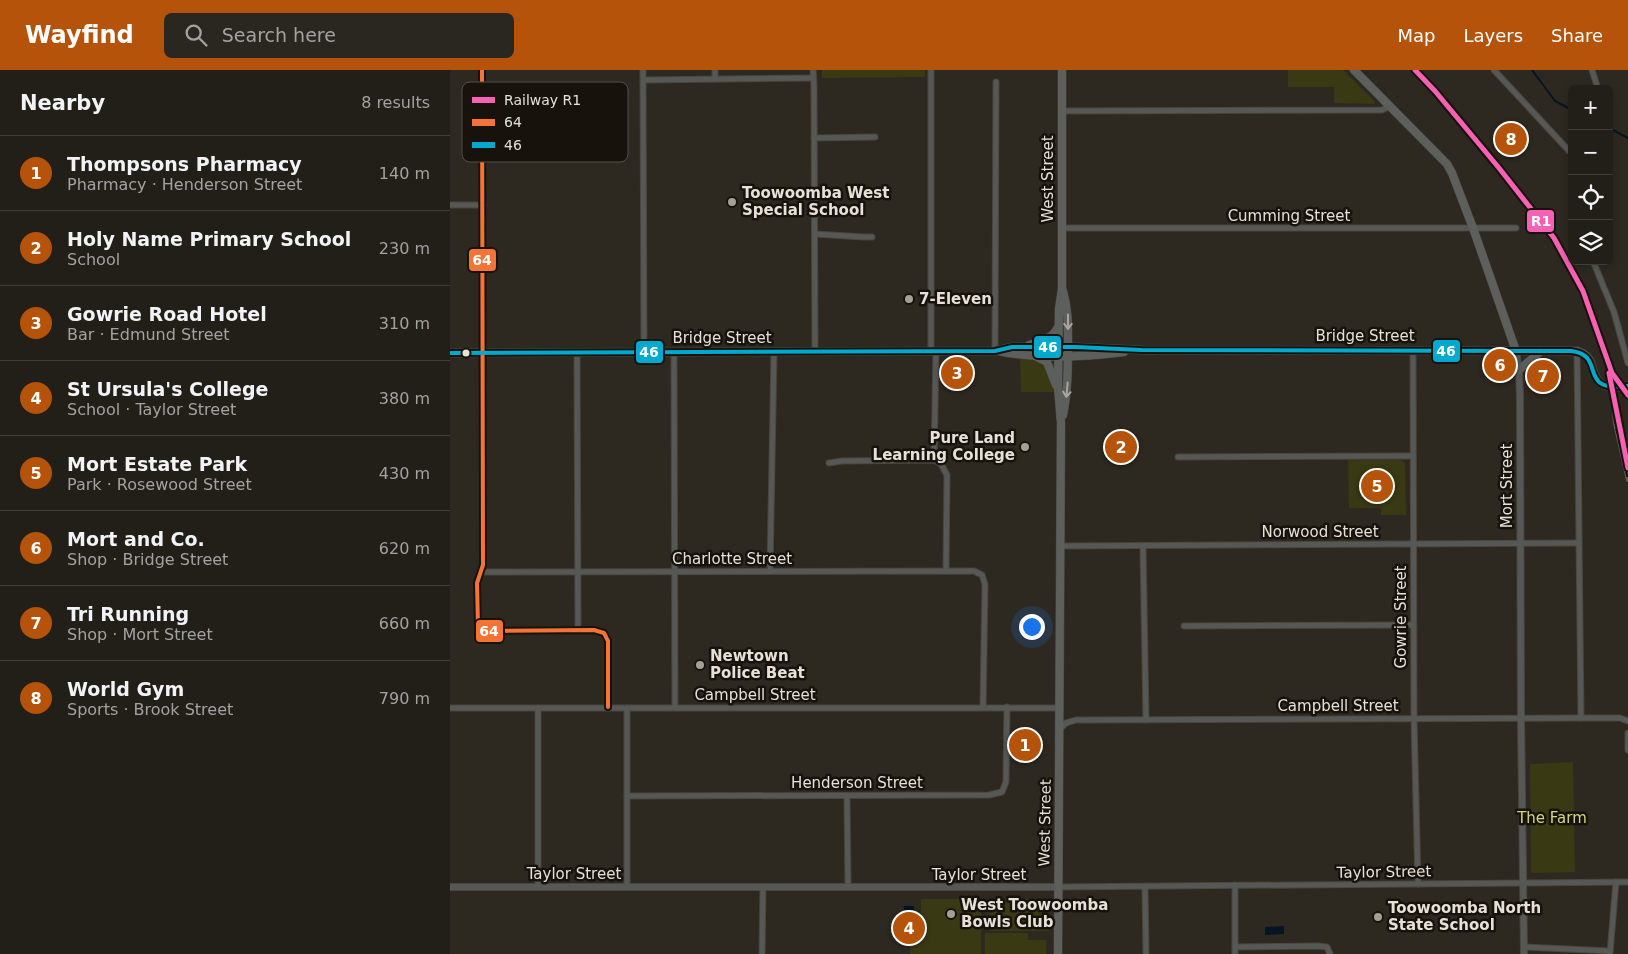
<!DOCTYPE html>
<html lang="en">
<head>
<meta charset="utf-8">
<style>
  :root { --surface:#221f18; --page:#2a2721; --text:#f1f3f6; --muted:#a2a2a2; --line:#3f3d37; --accent:#b45309 }
  body { margin:0; font-family:"DejaVu Sans",sans-serif; background:var(--page); color:var(--text) }
  .controls { position:absolute; right:15px; top:15px; display:grid; overflow:hidden; border-radius:8px; box-shadow:0 2px 8px #0003 }
  .controls button { width:45px; height:45px; display:grid; place-items:center; padding:0; border:0; border-bottom:1px solid var(--line); background:var(--surface); color:var(--text); font:25px sans-serif }
  .you { position:absolute; left:581px; top:556px; width:18px; height:18px; margin:-12px; border:4px solid #fff; border-radius:50%; background:#1a73e8; box-shadow:0 0 0 8px #1a73e833 }
  .badge { display:grid; place-items:center; width:32px; height:32px; border-radius:50%; background:var(--accent); color:#fff; font-size:16px; font-weight:700 }
  .pin { position:absolute; translate:-50% -50%; border:2px solid #fff; box-shadow:0 1px 5px #0006 }
  .list { margin:0; padding:0; list-style:none }
  h2 { display:flex; justify-content:space-between; align-items:center; height:65px; margin:0; padding:0 20px; font-size:21px }
  h2 small { font-size:16px; font-weight:400; color:var(--muted) }
  .list li { display:grid; grid-template-columns:32px 1fr auto; gap:15px; align-items:center; box-sizing:border-box; height:75px; padding:0 20px; border-top:1px solid var(--line) }
  .list b { display:block; font-size:19px; white-space:nowrap }
  .list p { margin:0; font-size:16px; white-space:nowrap; color:var(--muted) }
  .list em { font-size:16px; font-style:normal; color:var(--muted) }
  .icon { flex:none; width:28px; height:28px; fill:none; stroke:currentColor; stroke-width:2; stroke-linecap:round; stroke-linejoin:round }
  .map { position:relative; flex:none; width:1178px; height:884px; overflow:hidden }
  header { display:flex; align-items:center; gap:30px; box-sizing:border-box; height:70px; padding:0 25px; background:var(--accent); color:#fff }
  header strong { font-size:24px }
  nav { display:flex; gap:28px; margin-inline-start:auto; font-size:18px }
  .search { width:350px; height:45px; background:var(--page); display:flex; align-items:center; gap:12px; box-sizing:border-box; padding:0 18px; border-radius:8px; color:var(--muted); font-size:19px }
  main { display:flex }
  aside { flex:1; background:var(--surface) }
  .map>svg:first-child { display:block }
  .green { fill:#393a13 }
  .water { fill:#041525 }
  .lines { fill:none; stroke-linecap:round; stroke-linejoin:round }
  .stream { stroke:#041525; stroke-width:2 }
  .minor-casing { stroke:#4a453e; stroke-width:7 }
  .tertiary-casing { stroke:#4a453e; stroke-width:8 }
  .secondary-casing { stroke:#4a453e; stroke-width:9 }
  .primary-casing { stroke:#4a453e; stroke-width:9 }
  .minor { stroke:#555855; stroke-width:5 }
  .tertiary { stroke:#555855; stroke-width:6 }
  .secondary { stroke:#5e615e; stroke-width:7 }
  .primary { stroke:#5d5f5c; stroke-width:8 }
  .rail-casing { stroke:#605f5a; stroke-width:4 }
  .rail { stroke:#17130c; stroke-width:2; stroke-dasharray:5.5; stroke-linecap:butt }
  .bus-1-casing { stroke:#17130c; stroke-width:8 }
  .bus-2-casing { stroke:#17130c; stroke-width:8 }
  .bus-1 { stroke:#f57335; stroke-width:4 }
  .bus-2 { stroke:#00a9ce; stroke-width:4 }
  .rail-1-casing { stroke:#17130c; stroke-width:9 }
  .rail-1 { stroke:#f860b3; stroke-width:5 }
  .oneway { stroke:#a8a69f }
  .poi-dot { fill:#a5a096; stroke:#17130c; stroke-width:2 }
  .bus-dot { fill:#e6e0d6; stroke:#17130c; stroke-width:2 }
  .labels { text-anchor:middle; stroke-width:5; stroke-linejoin:round; paint-order:stroke }
  .street-label { font-size:15px; fill:#e6e0d6; stroke:#17130c }
  .poi-label { font-size:15px; font-weight:bold; fill:#e6e0d6; stroke:#17130c; text-anchor:start }
  .park-label { font-size:15px; fill:#d2d87e; stroke:#17130c }
  .key { fill:#17130c; stroke:#555049; stroke-width:1 }
  .key-label { font-size:14px; fill:#e6e0d6 }
  .line-badge { stroke:#17130c; stroke-width:2 }
  .badge-label { font-size:14px; text-anchor:middle; font-weight:bold; fill:#fff }
</style>
</head>
<body>
<header>
<strong>Wayfind</strong>
<div class="search"><svg class="icon" aria-label="search" viewBox="0 0 24 24"><circle cx="10" cy="10" r="6"/><path d="M15 15l6 6"/></svg>Search here</div>
<nav><a>Map</a><a>Layers</a><a>Share</a></nav>
</header>
<main>
<aside>
<h2>Nearby<small>8 results</small></h2>
<ul class="list">
<li><span class="badge">1</span><div><b>Thompsons Pharmacy</b><p>Pharmacy · Henderson Street</p></div><em>140 m</em></li>
<li><span class="badge">2</span><div><b>Holy Name Primary School</b><p>School</p></div><em>230 m</em></li>
<li><span class="badge">3</span><div><b>Gowrie Road Hotel</b><p>Bar · Edmund Street</p></div><em>310 m</em></li>
<li><span class="badge">4</span><div><b>St Ursula's College</b><p>School · Taylor Street</p></div><em>380 m</em></li>
<li><span class="badge">5</span><div><b>Mort Estate Park</b><p>Park · Rosewood Street</p></div><em>430 m</em></li>
<li><span class="badge">6</span><div><b>Mort and Co.</b><p>Shop · Bridge Street</p></div><em>620 m</em></li>
<li><span class="badge">7</span><div><b>Tri Running</b><p>Shop · Mort Street</p></div><em>660 m</em></li>
<li><span class="badge">8</span><div><b>World Gym</b><p>Sports · Brook Street</p></div><em>790 m</em></li>
</ul>
</aside>
<div class="map">
<svg width="1178" height="884" viewBox="0 0 1178 884">
  <rect width="100%" height="100%" fill="#2d2920"/>
  <g class="green">
    <polygon points="372,0 475,0 475,7 372,8"/>
    <polygon points="838,0 893,0 925,32 924,34 884,33 884,17 838,17"/>
    <path d="M570,289C598,290 598,297 604,322H571Z"/>
    <polygon points="898,390 951,390 955,393 956,445 931,445 931,439 928,438 899,438"/>
    <polygon points="1123,692 1125,802 1081,803 1080,694"/>
    <polygon points="471,829 531,829 531,884 460,884 460,862 465,863 465,859 471,859"/>
    <polygon points="539,829 596,829 599,833 599,861 539,861"/>
    <polygon points="535,863 578,863 578,870 596,870 596,884 535,884"/>
  </g>
  <g class="water">
    <rect x="454" y="836" width="10" height="19"/>
    <polygon points="834,856 834,864 815,865 815,857"/>
  </g>
  <g class="lines">
    <g class="stream">
      <polyline points="1082,0 1105,31 1122,40"/>
      <polyline points="1159,58 1178,68"/>
    </g>
    <g class="minor-casing">
      <g id="minor">
        <polyline points="32,0 33,495 27,513 28,557 35,561 144,560 154,563 158,571 158,637"/>
        <polyline points="193,0 194,282"/>
        <polyline points="363,0 364,17 365,281"/>
        <polyline points="481,0 481,281"/>
        <polyline points="1044,0 1122,84"/>
        <polyline points="1142,0 1148,19"/>
        <polyline points="265,9 265,0"/>
        <polyline points="193,10 363,8"/>
        <polyline points="32,40 56,41 80,53 109,53 124,50"/>
        <polyline points="612,41 932,40 940,36"/>
        <polyline points="364,68 425,67"/>
        <polyline points="0,135 33,135"/>
        <polyline points="612,158 1066,158"/>
        <polyline points="365,164 413,167 422,167"/>
        <polyline points="1143,191 1164,242 1178,293"/>
        <polyline points="963,280 964,649 968,814"/>
        <polyline points="545,281 546,12"/>
        <polyline points="1127,281 1131,648"/>
        <polyline points="127,282 128,560"/>
        <polyline points="224,282 225,638"/>
        <polyline points="728,387 963,386"/>
        <polyline points="484,390 486,281"/>
        <polyline points="379,393 392,391 484,390 491,394 497,405 496,501"/>
        <polyline points="611,476 1129,473"/>
        <polyline points="693,476 696,650"/>
        <polyline points="320,501 324,281"/>
        <polyline points="31,502 524,501 532,505 535,514 533,637"/>
        <polyline points="734,556 963,555"/>
        <polyline points="0,638 610,638"/>
        <polyline points="88,638 88,817"/>
        <polyline points="177,638 177,817"/>
        <polyline points="610,659 616,653 626,650 1131,648 1170,648 1178,651"/>
        <polyline points="1178,663 1178,680"/>
        <polyline points="177,726 539,725 552,722 556,712 557,637"/>
        <polyline points="397,726 398,817"/>
        <polyline points="608,817 1178,812"/>
        <polyline points="695,817 696,884"/>
        <polyline points="785,877 868,876 877,877 880,884"/>
        <polyline points="1074,877 1160,881"/>
        <polyline points="1160,883 1166,812"/>
        <polyline points="312,884 313,817"/>
        <polyline points="785,884 785,815"/>
      </g>
    </g>
    <g class="tertiary-casing">
      <g id="tertiary">
        <polyline points="1066,281 1069,300 1070,326 1071,648 1074,884"/>
        <polyline points="0,817 608,817"/>
      </g>
    </g>
    <g class="secondary-casing">
      <path id="secondary" d="M1127,281C1155,288 1128,323 1178,316"/>
    </g>
    <g class="primary-casing">
      <g id="primary">
        <polyline points="904,0 997,94 1002,103 1023,158 1066,281"/>
        <path d="M613,221C618,240 618,252 618,271C618,296 618,320 613,345"/>
        <path d="M579,275C590,272 603,269 608,257"/>
        <path d="M549,281C589,290 634,287 674,282"/>
        <polyline points="0,283 545,281 562,277 626,277 691,280 1127,281"/>
        <polyline points="587,287 597,292 606,315"/>
        <polyline points="1069,300 1091,281"/>
        <polyline points="608,884 611,353 608,317 609,239 612,219 612,0"/>
      </g>
    </g>
    <use href="#minor" class="minor"/>
    <use href="#tertiary" class="tertiary"/>
    <use href="#secondary" class="secondary"/>
    <use href="#primary" class="primary"/>
    <g class="rail-casing">
      <g id="rail">
        <polyline points="1153,275 1162,303 1178,325"/>
        <polyline points="1163,326 1165,353 1178,410"/>
      </g>
    </g>
    <use href="#rail" class="rail"/>
    <g class="bus-1-casing">
      <polyline id="bus-1" points="32,0 33,495 27,513 28,557 35,561 144,560 154,563 158,571 158,637"/>
    </g>
    <g class="bus-2-casing">
      <path id="bus-2" d="M0,283L545,281L562,277H626L691,280L1121,281C1158,285 1125,323 1178,316"/>
    </g>
    <use href="#bus-1" class="bus-1"/>
    <use href="#bus-2" class="bus-2"/>
    <g class="rail-1-casing">
      <g id="rail-1">
        <polyline points="965,0 985,21 1049,98 1104,168 1133,221 1162,303 1178,325"/>
        <polyline points="1159,303 1178,398"/>
      </g>
    </g>
    <use href="#rail-1" class="rail-1"/>
  </g>
  <defs><path id="oneway-shaft" d="M-6 0H5M1.5-3L5.5 0L1.5 3" fill="none" stroke-width="1.6" stroke-linecap="round" stroke-linejoin="round" transform="scale(1.25)"/></defs>
  <g class="oneway">
    <use href="#oneway-shaft" transform="translate(618 252) rotate(90)"/>
    <use href="#oneway-shaft" transform="translate(617 320) rotate(95)"/>
  </g>
  <g class="poi-dot">
    <circle cx="282" cy="132" r="5"/>
    <circle cx="459" cy="229" r="5"/>
    <circle cx="575" cy="377" r="5"/>
    <circle cx="250" cy="595" r="5"/>
    <circle cx="501" cy="844" r="5"/>
    <circle cx="928" cy="847" r="5"/>
  </g>
  <circle class="bus-dot" cx="16" cy="283" r="4.5"/>
  <g class="labels">
    <g class="street-label">
      <text transform="translate(598 109) rotate(-90)" y="5">West Street</text>
      <text x="839" y="151">Cumming Street</text>
      <text x="915" y="271">Bridge Street</text>
      <text x="272" y="273">Bridge Street</text>
      <text transform="translate(1057 416) rotate(-90)" y="5">Mort Street</text>
      <text x="870" y="467">Norwood Street</text>
      <text x="282" y="494">Charlotte Street</text>
      <text transform="translate(951 547) rotate(-90)" y="5">Gowrie Street</text>
      <text x="305" y="630">Campbell Street</text>
      <text x="888" y="641">Campbell Street</text>
      <text x="407" y="718">Henderson Street</text>
      <text transform="translate(595 753) rotate(-89)" y="5">West Street</text>
      <text transform="translate(934 802) rotate(-1)" y="5">Taylor Street</text>
      <text x="124" y="809">Taylor Street</text>
      <text x="529" y="810">Taylor Street</text>
    </g>
    <g class="poi-label">
      <text x="292" y="128">Toowoomba West<tspan x="292" dy="17">Special School</tspan></text>
      <text x="469" y="234">7-Eleven</text>
      <text x="565" y="373" text-anchor="end">Pure Land<tspan x="565" dy="17">Learning College</tspan></text>
      <text x="260" y="591">Newtown<tspan x="260" dy="17">Police Beat</tspan></text>
      <text x="511" y="840">West Toowoomba<tspan x="511" dy="17">Bowls Club</tspan></text>
      <text x="938" y="843">Toowoomba North<tspan x="938" dy="17">State School</tspan></text>
    </g>
    <g class="park-label">
      <text x="1102" y="753">The Farm</text>
    </g>
  </g>
  <rect x="12" y="12" width="166" height="80" rx="8" class="key"/>
  <rect x="22" y="27" width="23" height="6" fill="#f860b3"/>
  <rect x="22" y="49" width="23" height="7" fill="#f57335"/>
  <rect x="22" y="72" width="23" height="6" fill="#00a9ce"/>
  <g class="key-label">
    <text x="54" y="35">Railway R1</text>
    <text x="54" y="57">64</text>
    <text x="54" y="80">46</text>
  </g>
  <g class="line-badge">
    <rect x="1076" y="139" width="29" height="24" rx="5" fill="#f860b3"/>
    <rect x="18" y="178" width="29" height="24" rx="5" fill="#f57335"/>
    <rect x="583" y="265" width="29" height="24" rx="5" fill="#00a9ce"/>
    <rect x="982" y="269" width="29" height="24" rx="5" fill="#00a9ce"/>
    <rect x="185" y="270" width="29" height="24" rx="5" fill="#00a9ce"/>
    <rect x="25" y="549" width="29" height="24" rx="5" fill="#f57335"/>
  </g>
  <g class="badge-label">
    <text x="1091" y="156">R1</text>
    <text x="32" y="195">64</text>
    <text x="598" y="282">46</text>
    <text x="996" y="286">46</text>
    <text x="199" y="287">46</text>
    <text x="39" y="566">64</text>
  </g>
</svg>
<div class="controls">
<button>+</button>
<button>−</button>
<button><svg class="icon" aria-label="locate" viewBox="0 0 24 24"><circle cx="12" cy="12" r="6"/><path d="M12 2v4M12 18v4M2 12h4M18 12h4"/></svg></button>
<button><svg class="icon" aria-label="layers" viewBox="0 0 24 24"><path d="M12 4l9 5-9 5-9-5zM3 14l9 5 9-5"/></svg></button>
</div>
<div class="you"></div>
<div class="pin badge" style="left:575px;top:675px">1</div>
<div class="pin badge" style="left:671px;top:377px">2</div>
<div class="pin badge" style="left:507px;top:303px">3</div>
<div class="pin badge" style="left:459px;top:858px">4</div>
<div class="pin badge" style="left:927px;top:416px">5</div>
<div class="pin badge" style="left:1050px;top:295px">6</div>
<div class="pin badge" style="left:1093px;top:306px">7</div>
<div class="pin badge" style="left:1061px;top:69px">8</div>
</div>
</main>
</body>
</html>
